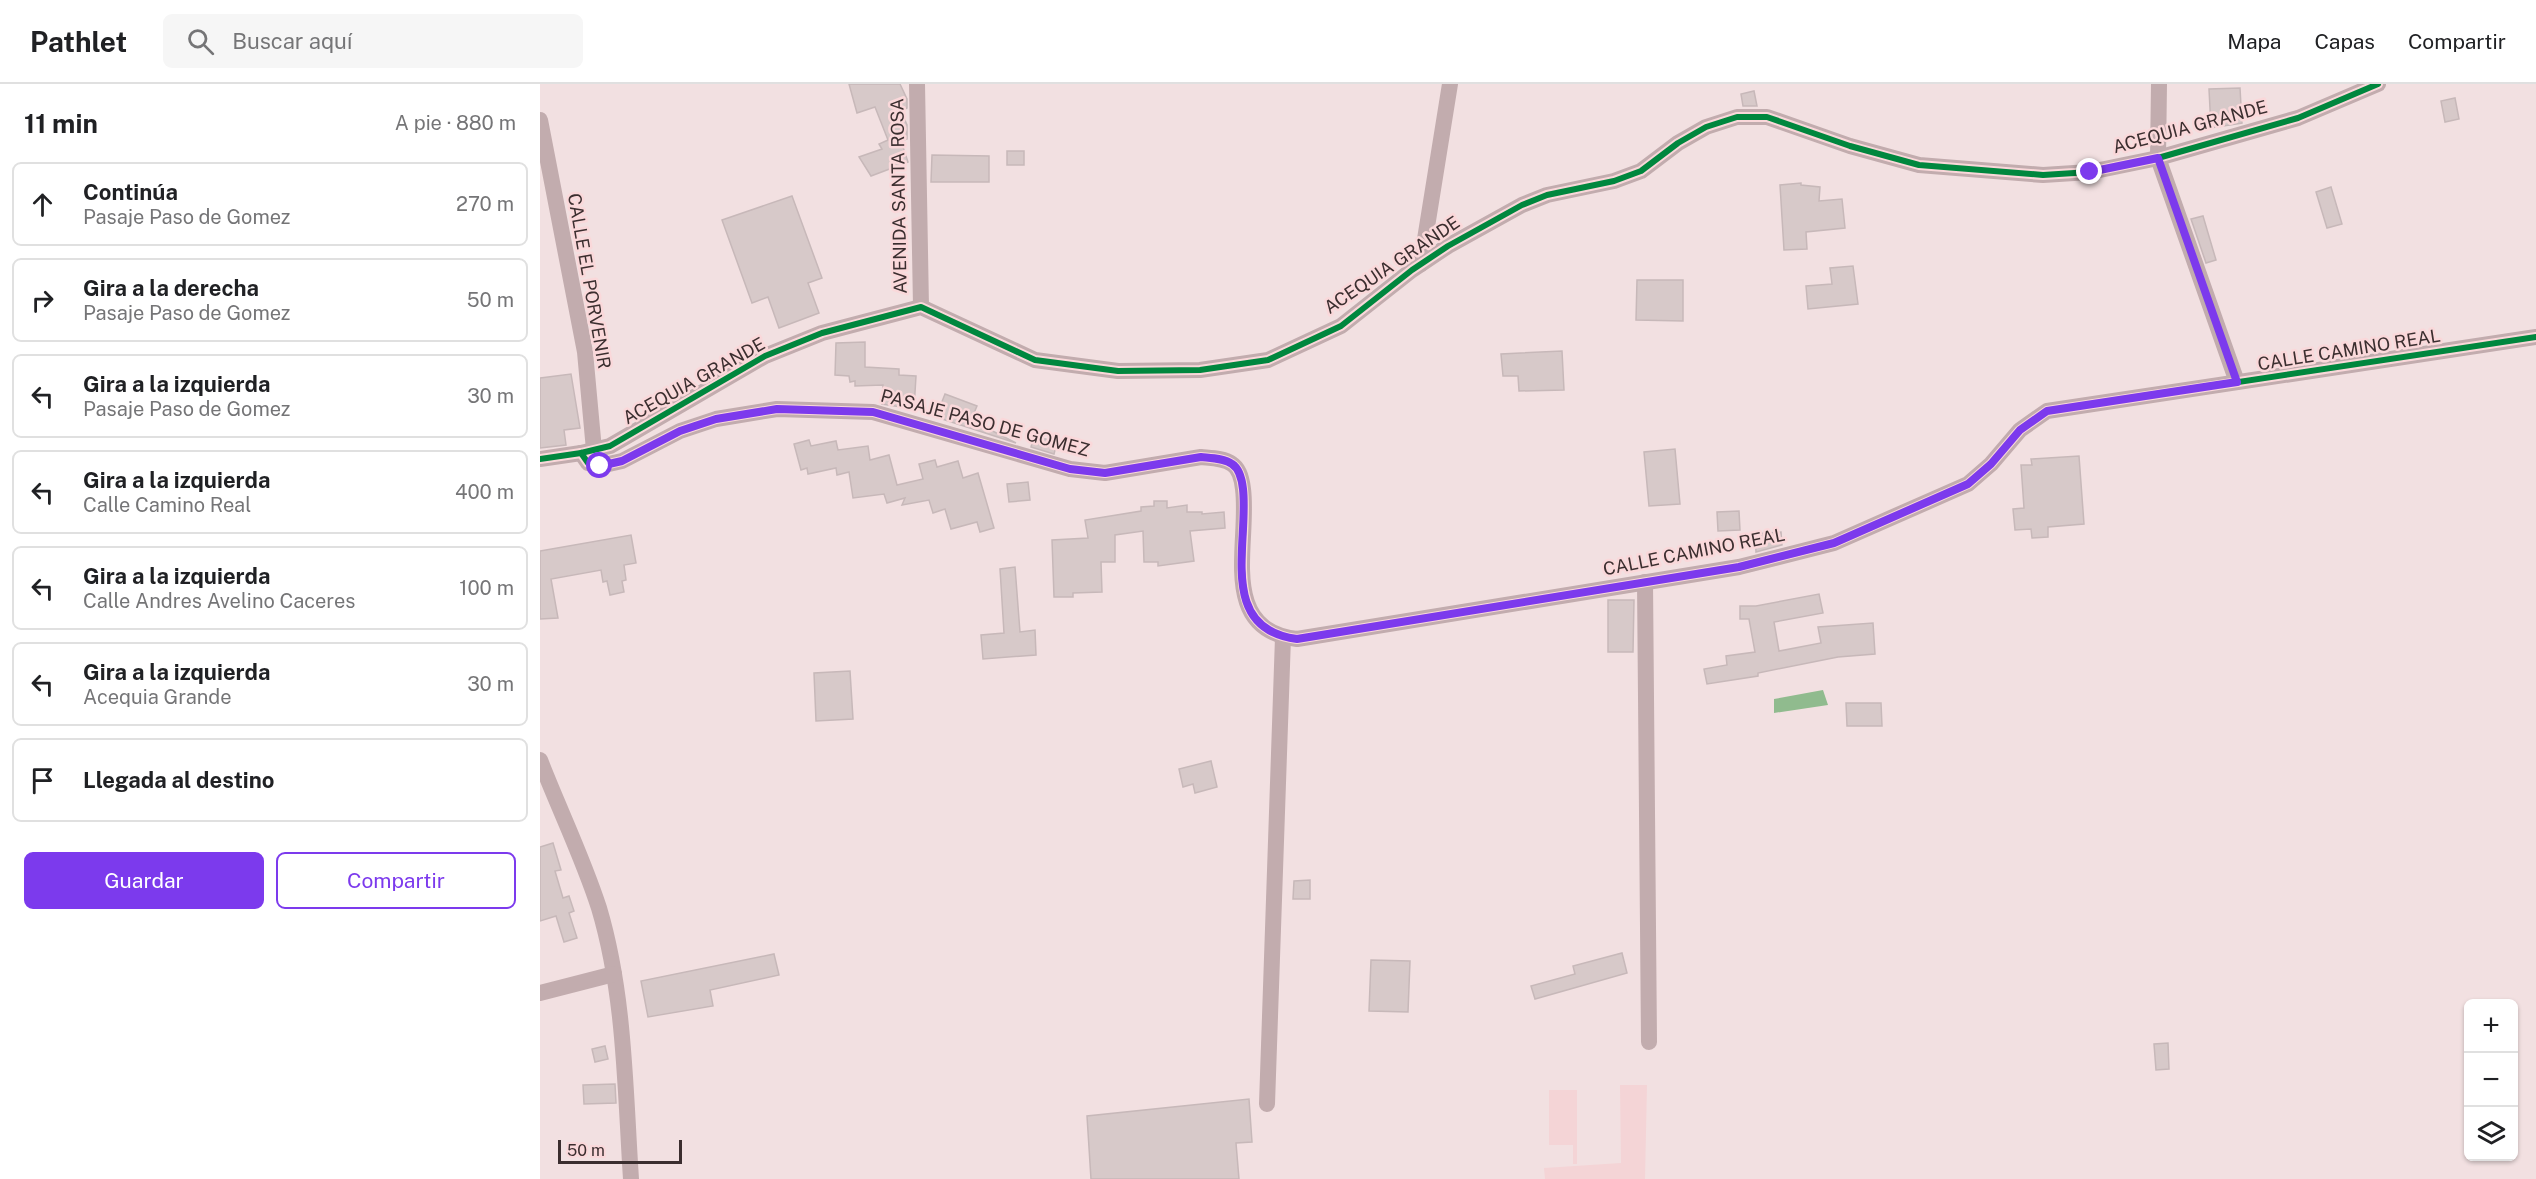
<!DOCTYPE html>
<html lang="es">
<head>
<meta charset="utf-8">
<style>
  :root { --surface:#fff; --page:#f6f6f6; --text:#202124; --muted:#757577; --line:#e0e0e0; --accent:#7c3aed }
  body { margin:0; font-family:"Public Sans",sans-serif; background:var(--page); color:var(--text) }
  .controls { position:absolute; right:18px; bottom:18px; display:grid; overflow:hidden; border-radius:9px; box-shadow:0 2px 4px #0004 }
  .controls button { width:54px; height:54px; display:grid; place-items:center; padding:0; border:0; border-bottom:2px solid var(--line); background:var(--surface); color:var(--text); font:30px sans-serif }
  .scale { position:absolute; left:18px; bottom:15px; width:124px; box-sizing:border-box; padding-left:6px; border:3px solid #3b2e2f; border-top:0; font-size:16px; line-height:21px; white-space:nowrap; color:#3b2e2f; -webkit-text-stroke:4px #fad8da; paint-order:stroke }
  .stop { position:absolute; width:18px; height:18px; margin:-14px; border:4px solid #7c3aed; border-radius:50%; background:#fff }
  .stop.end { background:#7c3aed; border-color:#fff; box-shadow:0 2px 6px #0008 }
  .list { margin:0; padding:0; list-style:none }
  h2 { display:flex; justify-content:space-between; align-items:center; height:78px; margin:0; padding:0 24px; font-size:26px }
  h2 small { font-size:20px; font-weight:400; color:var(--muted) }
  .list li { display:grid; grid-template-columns:39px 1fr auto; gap:18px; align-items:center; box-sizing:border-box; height:84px; margin:0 12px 12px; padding:0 12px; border:2px solid var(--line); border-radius:9px }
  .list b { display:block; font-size:22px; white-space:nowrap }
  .list p { margin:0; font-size:20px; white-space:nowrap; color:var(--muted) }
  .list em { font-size:20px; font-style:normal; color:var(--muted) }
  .actions { display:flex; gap:12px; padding:18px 24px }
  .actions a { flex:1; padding:14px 0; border:2px solid var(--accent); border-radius:9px; text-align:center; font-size:21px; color:var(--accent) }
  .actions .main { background:var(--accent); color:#fff }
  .icon { flex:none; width:33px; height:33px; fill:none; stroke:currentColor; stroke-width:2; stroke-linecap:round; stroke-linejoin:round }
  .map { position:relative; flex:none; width:1996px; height:1095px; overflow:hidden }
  header { display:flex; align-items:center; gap:36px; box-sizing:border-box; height:84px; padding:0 30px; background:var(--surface); border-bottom:2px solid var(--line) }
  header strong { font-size:28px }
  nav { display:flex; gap:33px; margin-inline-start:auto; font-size:21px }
  .search { width:420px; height:54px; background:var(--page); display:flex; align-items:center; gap:15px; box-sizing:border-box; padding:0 21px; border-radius:9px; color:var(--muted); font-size:22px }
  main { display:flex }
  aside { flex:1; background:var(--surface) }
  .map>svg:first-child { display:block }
  .built { fill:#f4d4d6 }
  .water { fill:#90bb8e }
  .building { fill:#d7c9c9; stroke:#c7b8b9; stroke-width:1.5 }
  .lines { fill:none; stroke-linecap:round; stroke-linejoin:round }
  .minor { stroke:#c2acae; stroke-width:16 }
  .cycleway-casing { stroke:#fad8da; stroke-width:10 }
  .cycleway { stroke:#00873e; stroke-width:6 }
  .route { stroke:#7c3aed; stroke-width:8 }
  .labels { text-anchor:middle; stroke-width:5; stroke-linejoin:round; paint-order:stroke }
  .street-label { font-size:18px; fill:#3b2e2f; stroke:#fad8da }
</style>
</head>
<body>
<header>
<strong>Pathlet</strong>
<div class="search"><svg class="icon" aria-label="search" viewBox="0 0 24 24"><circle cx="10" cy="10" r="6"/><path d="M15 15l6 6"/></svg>Buscar aquí</div>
<nav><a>Mapa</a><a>Capas</a><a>Compartir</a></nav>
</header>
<main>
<aside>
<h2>11 min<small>A pie · 880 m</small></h2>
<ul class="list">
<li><svg class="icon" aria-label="ahead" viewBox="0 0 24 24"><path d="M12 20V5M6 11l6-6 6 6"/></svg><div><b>Continúa</b><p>Pasaje Paso de Gomez</p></div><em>270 m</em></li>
<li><svg class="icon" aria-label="right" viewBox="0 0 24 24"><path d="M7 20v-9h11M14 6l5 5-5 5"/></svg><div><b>Gira a la derecha</b><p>Pasaje Paso de Gomez</p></div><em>50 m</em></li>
<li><svg class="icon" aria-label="left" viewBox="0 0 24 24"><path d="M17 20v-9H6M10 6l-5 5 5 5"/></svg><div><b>Gira a la izquierda</b><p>Pasaje Paso de Gomez</p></div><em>30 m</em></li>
<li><svg class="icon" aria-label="left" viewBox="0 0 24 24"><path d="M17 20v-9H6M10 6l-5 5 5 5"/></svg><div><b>Gira a la izquierda</b><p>Calle Camino Real</p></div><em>400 m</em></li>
<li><svg class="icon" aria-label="left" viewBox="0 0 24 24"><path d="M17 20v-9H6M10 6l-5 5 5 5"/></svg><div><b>Gira a la izquierda</b><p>Calle Andres Avelino Caceres</p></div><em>100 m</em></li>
<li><svg class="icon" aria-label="left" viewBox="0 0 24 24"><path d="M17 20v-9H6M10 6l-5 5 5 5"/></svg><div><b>Gira a la izquierda</b><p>Acequia Grande</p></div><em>30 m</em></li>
<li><svg class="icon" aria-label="arrive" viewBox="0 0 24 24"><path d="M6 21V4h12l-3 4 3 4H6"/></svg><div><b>Llegada al destino</b></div></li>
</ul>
<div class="actions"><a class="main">Guardar</a><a>Compartir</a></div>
</aside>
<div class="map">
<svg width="1996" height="1095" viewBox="0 0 1996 1095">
  <rect width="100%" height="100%" fill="#f2e0e1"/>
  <g class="built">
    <polygon points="1080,1001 1107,1001 1105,1095 1005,1095 1004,1084 1081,1079"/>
    <polygon points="1009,1006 1037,1006 1037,1080 1033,1080 1033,1061 1009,1061"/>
  </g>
  <polygon class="water" points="1283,606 1288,621 1234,629 1234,615"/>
  <g class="building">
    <polygon points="309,0 360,0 367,15 367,24 361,27 367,41 367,55 361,57 368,78 331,92 319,73 342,65 339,60 348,56 335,23 317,29"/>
    <polygon points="1700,4 1702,39 1671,44 1669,5"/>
    <polygon points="1214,7 1217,22 1203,22 1201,10"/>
    <polygon points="1915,14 1919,35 1905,38 1901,17"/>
    <rect x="467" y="67" width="17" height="14"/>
    <polygon points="392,71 449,72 449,98 391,98"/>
    <polygon points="1261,99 1261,101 1280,103 1279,117 1302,115 1305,144 1266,148 1267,165 1244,166 1240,101"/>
    <polygon points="1791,103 1802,140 1787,144 1776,108"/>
    <polygon points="252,112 282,194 268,199 279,229 239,244 228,213 212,219 182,136"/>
    <polygon points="1663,132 1676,176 1666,179 1651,135"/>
    <polygon points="1313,182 1318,220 1268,225 1266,202 1292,200 1290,184"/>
    <polygon points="1097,196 1143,196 1143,237 1096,236"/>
    <polygon points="325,258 325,283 359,285 359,291 376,292 374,325 342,320 343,301 315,302 315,297 310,298 309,292 295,291 296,259"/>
    <polygon points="1022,267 1024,306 979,307 978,292 963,292 961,270"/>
    <polygon points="31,290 40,344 24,346 26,361 0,364 0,294"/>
    <polygon points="405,310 437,322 431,336 476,359 396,333"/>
    <polygon points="494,352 517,358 514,370 491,363"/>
    <polygon points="269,356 271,362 296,357 298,366 328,362 330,376 349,371 357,401 383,395 379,380 395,376 397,383 418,377 423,394 438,389 454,444 440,448 437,438 411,445 405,425 393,429 389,416 362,421 365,414 347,419 344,410 313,414 309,388 297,391 296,384 268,390 267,384 261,386 254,360"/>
    <polygon points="1135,365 1140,420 1109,422 1104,368"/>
    <polygon points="1539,372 1544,440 1508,443 1508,453 1492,454 1491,445 1475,446 1473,425 1484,424 1481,381 1492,381 1491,375"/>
    <polygon points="488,398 490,416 469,418 467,400"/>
    <polygon points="614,417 627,417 627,424 647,421 647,428 662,428 662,430 684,428 685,444 650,447 654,477 618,482 618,478 604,478 603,447 575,451 575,478 561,478 562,508 533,509 533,513 514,513 512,456 548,454 545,436 601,427 601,423 614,422"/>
    <polygon points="1199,427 1200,446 1178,447 1177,428"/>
    <polygon points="1241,448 1242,461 1216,468 1215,450"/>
    <polygon points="91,451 96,479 84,481 86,496 82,497 84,508 70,511 67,497 63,498 61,486 11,495 18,534 0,535 0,467"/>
    <polygon points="475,483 480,548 495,546 496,571 443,575 441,551 464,549 460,485"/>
    <polygon points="1279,510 1283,529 1234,538 1239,567 1281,559 1278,543 1333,539 1335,570 1298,573 1218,589 1218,592 1167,600 1164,585 1187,581 1186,572 1215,568 1209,535 1200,535 1200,522 1216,522"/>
    <polygon points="1068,516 1094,516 1093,568 1068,568"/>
    <polygon points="310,587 313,635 276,637 274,589"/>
    <polygon points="1306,619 1341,619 1342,642 1307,642"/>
    <polygon points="671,677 677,703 655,709 653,700 643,703 639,685"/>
    <polygon points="13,759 21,786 15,787 23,814 29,812 34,827 29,829 37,854 24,858 16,832 0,837 0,763"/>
    <polygon points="770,796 770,815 753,815 754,797"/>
    <polygon points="1082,869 1087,889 995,915 991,902 1035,890 1033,882"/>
    <polygon points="234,870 239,891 170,906 173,922 108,933 101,897"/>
    <polygon points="831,876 870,877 868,928 829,927"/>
    <polygon points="1628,959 1629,985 1616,986 1614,960"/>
    <polygon points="65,962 68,975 55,978 52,965"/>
    <polygon points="75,1000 76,1019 44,1020 43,1001"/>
    <polygon points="709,1015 712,1058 696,1059 699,1095 551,1095 547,1032"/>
  </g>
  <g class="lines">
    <g class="minor">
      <polyline points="377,0 381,223"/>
      <polyline points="1619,0 1618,74 1697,298"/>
      <polyline points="0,36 45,268 54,366"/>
      <polyline points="881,180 910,0"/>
      <path d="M41,369L48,379L60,382L82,377L140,347L176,335L237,325L333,328L530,385L565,389L661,373C670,374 684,374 692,380C700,385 702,396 703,405C710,459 677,545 757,555L1199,483L1294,459L1428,400L1451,380L1480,346L1507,327L1996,253"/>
      <polyline points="0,375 41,369 70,362 225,272 282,249 381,223 495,276 578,287 660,286 728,276 801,242 872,186 908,162 982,121 1007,111 1074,97 1101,87 1138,59 1166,43 1197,33 1227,33 1310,62 1379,81 1503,91 1550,88 1618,74 1758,34 1838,0"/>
      <polyline points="1105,498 1109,958"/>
      <path d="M0,676C19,725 43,774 59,824C85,911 85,1005 91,1095"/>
      <polyline points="0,909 74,890"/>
      <polyline points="727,1020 743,553"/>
    </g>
    <g class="cycleway-casing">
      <g id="cycleway">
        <path d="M41,369L48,379L60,382L82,377L140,347L176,335L237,325L333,328L530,385L565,389L661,373C670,374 684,374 692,380C700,385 702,396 703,405C710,459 677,545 757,555L1199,483L1294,459L1428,400L1451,380L1480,346L1507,327L1996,253"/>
        <polyline points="0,375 41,369 70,362 225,272 282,249 381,223 495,276 578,287 660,286 728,276 801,242 872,186 908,162 982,121 1007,111 1074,97 1101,87 1138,59 1166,43 1197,33 1227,33 1310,62 1379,81 1503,91 1550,88 1618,74 1758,34 1838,0"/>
      </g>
    </g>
    <use href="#cycleway" class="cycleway"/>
  </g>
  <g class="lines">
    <path class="route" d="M60,382L82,377L140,347L176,335L237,325L333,328L530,385L565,389L661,373C670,374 684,374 692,380C700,385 702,396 703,405C709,459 677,545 757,555L1199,483L1294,459L1428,400L1451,380L1480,346L1507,327L1697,298L1618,74L1550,88"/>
  </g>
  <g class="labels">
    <g class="street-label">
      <text transform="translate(1650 43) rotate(-15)" y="6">ACEQUIA GRANDE</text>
      <text transform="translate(359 112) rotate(-91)" y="6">AVENIDA SANTA ROSA</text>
      <text transform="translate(852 181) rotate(-34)" y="6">ACEQUIA GRANDE</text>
      <text transform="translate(49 197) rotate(80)" y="6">CALLE EL PORVENIR</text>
      <text transform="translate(1809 266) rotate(-9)" y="6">CALLE CAMINO REAL</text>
      <text transform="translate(154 297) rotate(-29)" y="6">ACEQUIA GRANDE</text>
      <text transform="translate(445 339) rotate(15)" y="6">PASAJE PASO DE GOMEZ</text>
      <text transform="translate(1154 468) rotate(-11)" y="6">CALLE CAMINO REAL</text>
    </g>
  </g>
</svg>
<div class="controls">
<button>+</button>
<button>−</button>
<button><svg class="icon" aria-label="layers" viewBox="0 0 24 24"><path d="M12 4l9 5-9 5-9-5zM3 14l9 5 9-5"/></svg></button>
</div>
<div class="scale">50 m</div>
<div class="stop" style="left:60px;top:382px"></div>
<div class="stop end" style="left:1550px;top:88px"></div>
</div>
</main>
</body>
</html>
